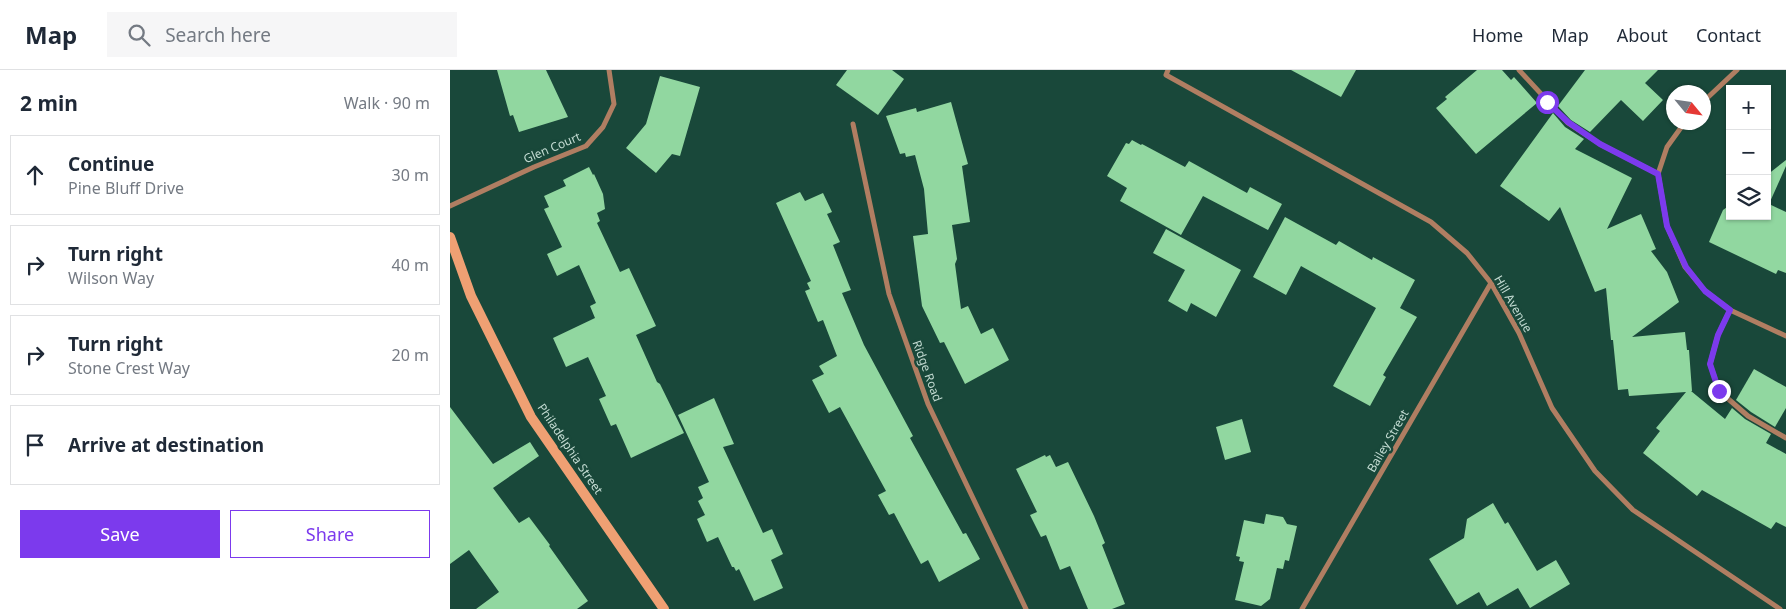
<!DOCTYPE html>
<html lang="en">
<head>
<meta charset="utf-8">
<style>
  :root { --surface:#fff; --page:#f6f6f7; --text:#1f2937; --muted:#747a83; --line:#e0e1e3; --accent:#7c3aed }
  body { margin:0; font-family:"Noto Sans",sans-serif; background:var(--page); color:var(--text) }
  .controls { position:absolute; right:15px; top:15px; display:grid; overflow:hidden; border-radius:0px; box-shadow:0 1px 4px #0004 }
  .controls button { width:45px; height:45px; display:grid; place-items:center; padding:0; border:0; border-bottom:1px solid var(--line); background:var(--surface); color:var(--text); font:25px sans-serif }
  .compass { position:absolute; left:1216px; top:15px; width:45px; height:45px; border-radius:50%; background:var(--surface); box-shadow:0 1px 4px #0004; rotate:119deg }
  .stop { position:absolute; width:15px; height:15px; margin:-11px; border:4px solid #7c3aed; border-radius:50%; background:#fff }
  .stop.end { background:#7c3aed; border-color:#fff; box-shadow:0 1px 5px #0008 }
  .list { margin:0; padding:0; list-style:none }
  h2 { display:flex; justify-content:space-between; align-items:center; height:65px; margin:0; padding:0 20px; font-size:21px }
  h2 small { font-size:16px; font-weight:400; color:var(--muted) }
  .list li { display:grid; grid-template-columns:32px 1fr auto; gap:15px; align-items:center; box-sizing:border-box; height:80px; margin:0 10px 10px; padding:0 10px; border:1px solid var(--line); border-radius:0px }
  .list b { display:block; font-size:19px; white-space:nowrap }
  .list p { margin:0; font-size:16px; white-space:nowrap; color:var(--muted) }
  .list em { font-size:16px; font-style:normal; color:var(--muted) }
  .actions { display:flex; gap:10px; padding:15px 20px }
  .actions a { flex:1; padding:11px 0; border:1px solid var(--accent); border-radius:0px; text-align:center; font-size:18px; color:var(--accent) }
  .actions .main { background:var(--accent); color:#fff }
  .icon { flex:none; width:28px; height:28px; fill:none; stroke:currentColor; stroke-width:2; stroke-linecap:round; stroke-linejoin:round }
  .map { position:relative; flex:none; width:1336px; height:539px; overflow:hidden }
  header { display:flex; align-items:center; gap:30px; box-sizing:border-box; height:70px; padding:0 25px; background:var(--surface); border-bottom:1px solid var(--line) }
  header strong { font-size:24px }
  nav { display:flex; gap:28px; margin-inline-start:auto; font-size:18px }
  .search { width:350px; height:45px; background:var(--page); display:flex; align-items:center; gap:12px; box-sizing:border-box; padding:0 18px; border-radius:0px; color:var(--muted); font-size:19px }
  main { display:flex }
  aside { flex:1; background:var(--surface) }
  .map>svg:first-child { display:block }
  .building { fill:#91d7a0 }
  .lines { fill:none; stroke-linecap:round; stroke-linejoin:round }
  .street { stroke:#b07e62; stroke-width:5 }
  .secondary { stroke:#efa073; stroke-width:10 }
  .route { stroke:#7c3aed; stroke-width:6 }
  .labels { text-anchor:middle; stroke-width:5; stroke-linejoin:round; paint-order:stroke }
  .street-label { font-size:12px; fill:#c3dbd2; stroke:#19483a }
</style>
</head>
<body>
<header>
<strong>Map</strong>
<div class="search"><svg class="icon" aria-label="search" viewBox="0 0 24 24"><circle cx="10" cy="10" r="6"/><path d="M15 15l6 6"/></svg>Search here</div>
<nav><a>Home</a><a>Map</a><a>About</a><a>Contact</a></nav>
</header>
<main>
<aside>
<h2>2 min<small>Walk · 90 m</small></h2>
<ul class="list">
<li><svg class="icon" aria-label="ahead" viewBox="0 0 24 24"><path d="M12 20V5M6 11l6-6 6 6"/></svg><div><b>Continue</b><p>Pine Bluff Drive</p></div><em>30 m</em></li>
<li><svg class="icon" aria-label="right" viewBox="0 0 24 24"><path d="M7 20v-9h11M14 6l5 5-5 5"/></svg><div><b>Turn right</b><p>Wilson Way</p></div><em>40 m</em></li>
<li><svg class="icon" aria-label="right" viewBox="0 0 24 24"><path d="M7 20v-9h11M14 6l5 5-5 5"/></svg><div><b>Turn right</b><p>Stone Crest Way</p></div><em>20 m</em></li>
<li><svg class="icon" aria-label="arrive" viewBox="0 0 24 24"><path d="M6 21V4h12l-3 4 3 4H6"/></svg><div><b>Arrive at destination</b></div></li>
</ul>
<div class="actions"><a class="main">Save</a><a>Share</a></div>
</aside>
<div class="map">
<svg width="1336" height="539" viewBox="0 0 1336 539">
  <rect width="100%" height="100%" fill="#19483a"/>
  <g class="building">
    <polygon points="47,0 96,0 118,47 69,62 63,45 60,46"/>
    <polygon points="397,0 442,0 454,9 428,45 386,15"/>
    <polygon points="841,0 906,0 891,27"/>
    <polygon points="1027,0 1052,0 1061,10 1064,7 1087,33 1026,84 986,38 997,29 995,27"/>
    <polygon points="1135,0 1208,0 1195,13 1213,30 1193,51 1171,30 1140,62 1121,50 1108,36"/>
    <polygon points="210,6 250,17 230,86 222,84 206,103 176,78 196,54"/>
    <polygon points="501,32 518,94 512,96 520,152 502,155 507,189 505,194 511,239 518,236 531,264 543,258 559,290 515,314 494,272 490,273 472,236 463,166 478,164 474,119 465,85 456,87 455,83 450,84 436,46 466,38 467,42"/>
    <polygon points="1103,43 1115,57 1134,69 1125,79 1182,108 1157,159 1191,144 1206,179 1201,181 1217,202 1229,232 1182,267 1235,262 1237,280 1239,280 1242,321 1241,321 1275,349 1282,338 1295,349 1321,364 1316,373 1336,384 1336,457 1326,452 1321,459 1252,420 1247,426 1193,383 1210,361 1206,358 1236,322 1179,326 1178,319 1168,320 1163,270 1161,270 1156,218 1145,222 1110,137 1099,151 1050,116"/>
    <polygon points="682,70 691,75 692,74 735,97 739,91 797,123 800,117 832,134 818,160 753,126 731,165 670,131 677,118 657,106 676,73 679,74"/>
    <polygon points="1336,90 1336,96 1319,134 1336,142 1336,203 1328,200 1326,204 1259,172 1273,140 1280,135 1280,146 1317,146 1317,105"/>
    <polygon points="139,97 143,105 144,104 153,124 155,139 147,143 150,151 147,153 170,202 179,198 206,256 186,265 207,312 210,314 234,363 181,388 166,354 161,356 149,329 156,326 138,287 116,297 103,268 145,248 140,236 146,233 129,195 107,206 97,184 112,177 94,139 99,137 94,126 116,116 113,110"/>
    <polygon points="350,122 355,131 373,123 382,142 377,144 390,172 383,175 401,220 392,223 414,275 463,366 460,368 513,464 516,463 530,489 489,512 478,490 471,494 444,443 439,445 428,425 436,421 390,337 379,343 362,310 374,304 369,296 387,286 373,250 368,252 355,221 360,219 357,213 361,211 326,133"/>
    <polygon points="835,147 886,175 889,171 922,190 923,187 965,210 950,238 967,247 933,305 936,307 920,336 883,316 926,238 851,196 836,225 803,207"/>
    <polygon points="716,159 791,200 766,247 741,233 737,242 718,231 735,200 703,183"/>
    <polygon points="1304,299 1336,317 1336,338 1325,357 1301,342 1286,330"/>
    <polygon points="264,328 284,374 273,377 313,463 322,459 333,484 321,490 333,518 304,531 289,499 286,501 284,497 282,497 268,467 257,472 247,449 255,445 248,431 253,428 248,417 259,412 228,345"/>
    <polygon points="0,337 43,394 80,372 89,386 43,418 69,453 79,447 100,475 99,476 138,531 127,539 26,539 49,522 19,480 0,494"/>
    <polygon points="792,349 801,382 775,390 766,357"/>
    <polygon points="595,385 596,387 600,385 606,397 618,392 644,446 655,473 652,475 675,534 662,539 638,539 620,496 610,500 596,465 591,467 580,445 587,442 566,399"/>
    <polygon points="1043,433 1055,454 1058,452 1087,501 1106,490 1120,514 1080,538 1068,518 1037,536 1029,522 1007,535 979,489 1014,468 1017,449"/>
    <polygon points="816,444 833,447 837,454 847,456 839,491 835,490 833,499 827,498 820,529 811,536 785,530 794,492 789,491 790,487 786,486 794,450 814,454"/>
  </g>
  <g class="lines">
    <g class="street">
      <polyline points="718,0 716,5 981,152 1017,183 1041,213 1069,263 1102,338 1145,401 1183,440 1330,539"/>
      <polyline points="1069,0 1118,53 1150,74 1208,104"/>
      <polyline points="1254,31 1287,0"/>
      <polyline points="1235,52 1217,77 1208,104 1217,156 1235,197 1255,221 1280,240 1336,266"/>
      <polyline points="403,54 439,224 478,334 576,539"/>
      <polyline points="0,136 84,97 136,76 153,57 164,34 159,0"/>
      <polyline points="1280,240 1268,265 1260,294 1269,321 1298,346 1336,368"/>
      <polyline points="852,539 1041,213"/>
    </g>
    <polyline class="secondary" points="0,167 21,226 81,347 214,539"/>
  </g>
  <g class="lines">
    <polyline class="route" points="1097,32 1118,52 1150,74 1208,104 1217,156 1236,197 1255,221 1280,240 1268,265 1260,294 1269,321"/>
  </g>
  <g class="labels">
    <g class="street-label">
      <text transform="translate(102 78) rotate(-23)" y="4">Glen Court</text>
      <text transform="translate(1063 234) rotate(60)" y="4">Hill Avenue</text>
      <text transform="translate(477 301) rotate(70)" y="4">Ridge Road</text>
      <text transform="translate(938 371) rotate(-60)" y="4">Bailey Street</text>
      <text transform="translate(120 379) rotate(56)" y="4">Philadelphia Street</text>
    </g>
  </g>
</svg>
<div class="controls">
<button>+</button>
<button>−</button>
<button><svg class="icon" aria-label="layers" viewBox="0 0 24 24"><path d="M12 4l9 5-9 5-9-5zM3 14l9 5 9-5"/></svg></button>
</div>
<svg class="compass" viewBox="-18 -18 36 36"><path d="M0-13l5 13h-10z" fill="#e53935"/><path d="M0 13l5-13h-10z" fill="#747a83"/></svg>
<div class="stop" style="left:1097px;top:32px"></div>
<div class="stop end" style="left:1269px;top:321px"></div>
</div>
</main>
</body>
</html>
